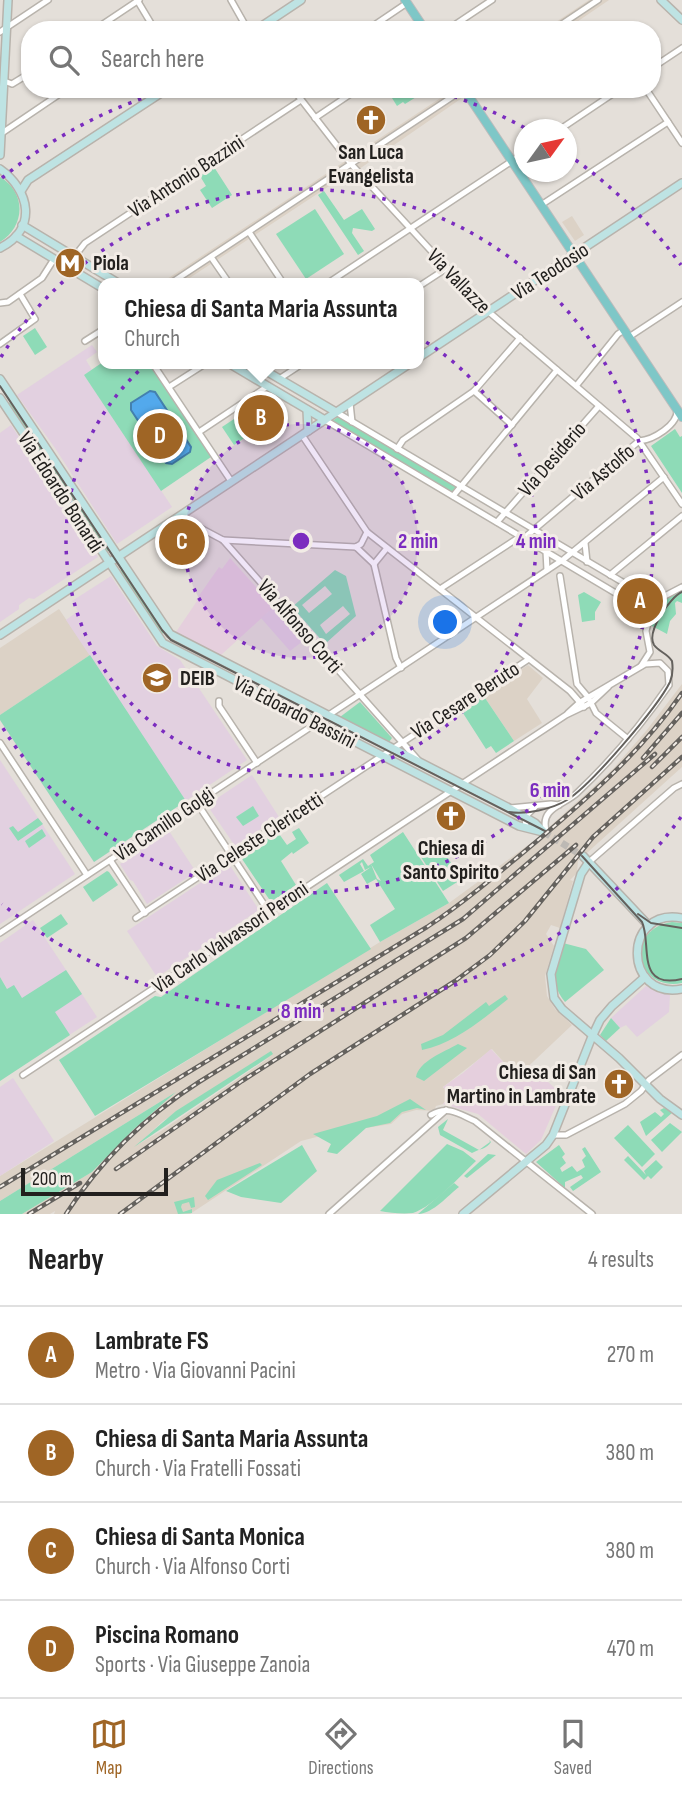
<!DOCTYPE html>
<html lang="en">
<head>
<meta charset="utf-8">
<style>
  :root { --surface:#fff; --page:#f2f2f2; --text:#222; --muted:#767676; --line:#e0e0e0; --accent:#9f6525 }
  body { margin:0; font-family:"Sofia Sans Condensed",sans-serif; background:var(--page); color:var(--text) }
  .compass { position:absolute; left:514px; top:119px; width:63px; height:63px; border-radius:50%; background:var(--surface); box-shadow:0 2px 5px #0004; rotate:57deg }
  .scale { position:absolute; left:21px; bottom:18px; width:147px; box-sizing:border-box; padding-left:7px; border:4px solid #22201e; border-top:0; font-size:19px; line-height:24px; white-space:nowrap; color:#22201e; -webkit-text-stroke:5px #f2ece6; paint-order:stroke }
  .you { position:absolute; left:446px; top:623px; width:24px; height:24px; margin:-18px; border:5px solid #fff; border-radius:50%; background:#1a73e8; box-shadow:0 0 0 10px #1a73e833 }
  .badge { display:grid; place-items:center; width:46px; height:46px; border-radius:50%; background:var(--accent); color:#fff; font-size:23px; font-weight:700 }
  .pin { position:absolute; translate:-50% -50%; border:4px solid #fff; box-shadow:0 2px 7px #0006 }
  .popup { position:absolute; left:98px; top:278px; width:326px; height:91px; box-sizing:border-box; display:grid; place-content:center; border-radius:14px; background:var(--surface); filter:drop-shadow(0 2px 5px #0005); font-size:23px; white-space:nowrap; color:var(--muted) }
  .popup b { font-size:26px; color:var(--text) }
  .popup::after { content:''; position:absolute; left:50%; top:100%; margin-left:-14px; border:14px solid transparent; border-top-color:var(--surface) }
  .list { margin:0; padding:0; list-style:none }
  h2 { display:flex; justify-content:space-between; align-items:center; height:91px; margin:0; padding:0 28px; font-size:30px }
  h2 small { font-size:23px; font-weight:400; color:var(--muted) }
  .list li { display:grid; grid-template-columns:46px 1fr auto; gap:21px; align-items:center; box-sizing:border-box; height:98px; padding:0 28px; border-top:2px solid var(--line) }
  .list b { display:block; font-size:26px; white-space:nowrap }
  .list p { margin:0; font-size:23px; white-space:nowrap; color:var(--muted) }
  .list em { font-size:23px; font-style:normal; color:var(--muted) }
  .icon { flex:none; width:38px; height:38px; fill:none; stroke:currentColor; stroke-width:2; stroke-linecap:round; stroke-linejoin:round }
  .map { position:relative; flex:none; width:682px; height:1214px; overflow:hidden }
  .search { position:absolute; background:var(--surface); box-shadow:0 2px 5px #0004; left:21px; right:21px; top:21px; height:77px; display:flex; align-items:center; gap:18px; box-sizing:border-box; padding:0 24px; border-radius:28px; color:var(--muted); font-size:26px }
  .sheet { height:483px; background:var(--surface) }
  nav { display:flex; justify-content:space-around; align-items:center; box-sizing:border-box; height:98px; border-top:2px solid var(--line); background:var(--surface); font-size:19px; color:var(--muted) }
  nav a { display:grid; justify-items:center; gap:4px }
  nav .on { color:var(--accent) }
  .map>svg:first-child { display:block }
  .built { fill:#dcd2c6; fill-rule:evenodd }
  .industrial { fill:#e5cfdd }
  .education { fill:#e2d0e0 }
  .green { fill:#8edbb7; fill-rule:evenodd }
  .water { fill:#53a9ec; stroke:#4480ae; stroke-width:2 }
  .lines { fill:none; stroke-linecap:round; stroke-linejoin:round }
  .secondary-tunnel { stroke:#bdb9b4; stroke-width:7; stroke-dasharray:7 3.5; stroke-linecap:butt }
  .street-casing { stroke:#b8b3ac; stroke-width:8 }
  .secondary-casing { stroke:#b8b3ac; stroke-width:10 }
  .primary-casing { stroke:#bdbcbc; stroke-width:10 }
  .street { stroke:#fff; stroke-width:5 }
  .secondary { stroke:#bee3e3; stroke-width:7 }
  .primary { stroke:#7ec7c7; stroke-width:8 }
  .tram { stroke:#64615d; stroke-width:2 }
  .rail-casing { stroke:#64615d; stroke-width:4.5 }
  .rail { stroke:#f2ece6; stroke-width:2; stroke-dasharray:5; stroke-linecap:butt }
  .ring { fill:none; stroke:#7b2cbf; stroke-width:3.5; stroke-dasharray:3.5 7 }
  .labels { text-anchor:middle; stroke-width:6; stroke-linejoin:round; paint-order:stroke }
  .poi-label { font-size:21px; font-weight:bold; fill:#22201e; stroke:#f2ece6 }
  .street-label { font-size:21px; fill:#22201e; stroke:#f2ece6 }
  .centre { fill:#7b2cbf; stroke:#f2ece6; stroke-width:3.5 }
  .ring-label { font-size:21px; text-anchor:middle; font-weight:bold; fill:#7b2cbf; stroke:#f2ece6; stroke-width:6; stroke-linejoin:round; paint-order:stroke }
</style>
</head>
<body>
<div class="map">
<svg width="682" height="1214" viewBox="0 0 682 1214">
  <rect width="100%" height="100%" fill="#e4dfd9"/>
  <g class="built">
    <polygon points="589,0 609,0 565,30 544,30"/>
    <polygon points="454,89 475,89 352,174 349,173 182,283 161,283"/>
    <polygon points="572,216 584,235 575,241 562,222"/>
    <polygon points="59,609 90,655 0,715 0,648"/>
    <polygon points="528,665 543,678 527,699 542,723 514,741 483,695"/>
    <path d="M682,684V767L578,861L577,873L570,880L573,881L560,928L551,925L546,934L554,946L545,976L547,996L555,1009L572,1025L517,1077L492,1049L443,1087L450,1096L443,1104L436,1106L434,1111L416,1110L402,1114L391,1124L328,1134L301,1141L190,1214H54L55,1211L50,1214H22L92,1172L133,1130L176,1092L0,1201V1176L380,942L449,903L535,840L613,769L646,731ZM273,1055L161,1131L137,1145L163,1121Z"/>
  </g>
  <g class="industrial">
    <polygon points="230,558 274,607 221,655 176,632 197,601 196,600 219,567 222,569"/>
    <polygon points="491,1049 516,1076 530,1065 561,1094 541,1140 526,1154 478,1114 443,1104 450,1096 443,1087 463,1073"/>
  </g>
  <g class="education">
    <polygon points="92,345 97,352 86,360 92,370 84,375 172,507 117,544 55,448 17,395"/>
    <polygon points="11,425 98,557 34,599 29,598 19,605 19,609 0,622 0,433"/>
    <polygon points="111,576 157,646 180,660 247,760 94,862 0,720 0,715 106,680 66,620 78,611 72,601"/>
    <polygon points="274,607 303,641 290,651 261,618"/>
    <polygon points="0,760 75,874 0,924"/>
    <polygon points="252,775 279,817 235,846 207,805"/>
    <polygon points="169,831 196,872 147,904 133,881 130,880 120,864"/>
    <polygon points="229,864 259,910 157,977 127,931"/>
    <polygon points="33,920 97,1017 46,1050 0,977 0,943"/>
    <polygon points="646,986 659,993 670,995 669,1012 637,1037 626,1025 620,1028 611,1018"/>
    <polygon points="13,1078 54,1141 0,1176 0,1087"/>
  </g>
  <g class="green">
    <polygon points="406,89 418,89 421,94 405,104 403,102 397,106 392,98"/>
    <polygon points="214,167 232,195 212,208 200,190 206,186 200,176"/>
    <path d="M0,177C26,192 26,226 0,242Z"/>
    <polygon points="324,191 344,220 362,209 375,229 372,231 353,228 352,233 364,251 358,255 318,195"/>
    <polygon points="315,209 344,254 306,279 276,234"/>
    <polygon points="35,328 47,347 35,355 23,336"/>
    <polygon points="103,362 149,364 211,457 161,491 84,375"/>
    <polygon points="13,401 111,549 105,553 7,404"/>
    <polygon points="338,417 456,486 452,493 331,422"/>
    <polygon points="234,419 246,437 234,445 222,427"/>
    <polygon points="675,429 680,437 682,436 682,493 651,446"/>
    <polygon points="124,568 165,631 161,635 118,572"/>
    <path d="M335,570L346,576L356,616L325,644L292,607ZM325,586L332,594L309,613L302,605ZM343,606L350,614L326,634L320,625Z"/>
    <path d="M682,590V603L677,601L675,603L676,614L670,621L667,634L650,625C655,606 665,598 682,590Z"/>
    <polygon points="584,592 601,602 595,612 595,620 582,622 578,595"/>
    <polygon points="90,655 186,801 94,862 0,720 0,715"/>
    <polygon points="483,695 514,741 496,753 491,746 486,749 461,710"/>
    <polygon points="360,702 392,738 389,742 340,717"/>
    <polygon points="253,806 259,816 243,826 236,817"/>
    <polygon points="38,818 43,824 18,841 9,828 13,826 18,832"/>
    <polygon points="299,828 309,843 293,854 292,852 281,861 296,885 271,902 240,856 277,831 287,845 296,839 292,832"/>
    <polygon points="42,829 46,836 29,848 25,841"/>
    <polygon points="403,832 449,903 380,942 370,925 395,909 376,879 367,884 361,874 371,867 365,870 362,862 360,864 364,871 344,882 339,875 363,859 368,866 371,864 377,879 381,881 371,864 374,862 370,855"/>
    <polygon points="437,842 462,879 443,891 419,854"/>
    <polygon points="107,871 109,872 118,885 93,902 83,887"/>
    <polygon points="327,883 371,949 95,1116 59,1060 155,996 161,997"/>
    <polygon points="61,914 68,924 47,938 40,928"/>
    <path d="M672,922L682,923V983C635,992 624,929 672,922Z"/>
    <path d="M563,943L586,949L604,970L565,1002C548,980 556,968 563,943Z"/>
    <polygon points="66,970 82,994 55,1012 70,1035 0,1081 0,977 7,989 14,985 22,998"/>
    <path d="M505,995L508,999C482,1020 455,1043 422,1050L421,1044L443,1035L486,1002L489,1006Z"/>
    <polygon points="611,1018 620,1028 606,1041 600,1035"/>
    <path d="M458,1044L467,1048L424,1081L416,1077C419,1061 444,1052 458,1044Z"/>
    <polygon points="271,1051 273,1054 134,1147 176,1111"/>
    <polygon points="176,1092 133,1130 92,1172 22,1214 0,1214 0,1201"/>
    <polygon points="410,1099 426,1110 417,1108 402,1112 390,1123 366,1128 337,1154 327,1152 331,1144 313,1134 377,1116"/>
    <polygon points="664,1108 673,1112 646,1136 640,1122 655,1112 661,1117 664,1114 660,1110"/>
    <path d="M448,1119L443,1130L479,1150L490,1142L489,1140L491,1142C487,1149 479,1149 472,1153L440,1135L438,1127Z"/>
    <polygon points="670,1123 682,1132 662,1152 651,1140"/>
    <polygon points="628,1125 655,1154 642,1167 614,1138"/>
    <path d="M447,1144L463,1151L476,1161C460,1176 434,1206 413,1213C403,1214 390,1213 380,1211Z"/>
    <polygon points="302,1145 317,1171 281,1203 241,1197 226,1191"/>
    <polygon points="559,1145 565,1154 562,1157 566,1163 560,1168 562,1172 572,1166 577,1172 585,1167 582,1160 586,1156 582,1149 585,1147 601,1172 573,1191 570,1187 583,1178 581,1175 565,1182 565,1188 536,1162"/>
    <polygon points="488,1154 496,1155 467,1178 464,1176"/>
    <polygon points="628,1156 646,1175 644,1171 656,1160 663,1167 651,1179 648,1176 644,1180 624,1160"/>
    <polygon points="260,1163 262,1165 208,1200 205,1196 217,1180"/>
    <path d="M454,1183L459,1187C447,1196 434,1213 418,1214Z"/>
    <polygon points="194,1197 195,1207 191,1208 189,1202 182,1204 181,1207 183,1212 192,1209 192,1213 178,1214 174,1202"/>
  </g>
  <polygon class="water" points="150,391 155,392 191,447 190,452 172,464 166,463 131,410 131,403"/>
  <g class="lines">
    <polyline class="secondary-tunnel" points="544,832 583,856"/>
    <g class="street-casing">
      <g id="street">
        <polyline points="137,0 155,30"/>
        <polyline points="231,0 248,30"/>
        <polyline points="94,30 139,0"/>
        <polyline points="367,30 407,3"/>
        <polyline points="447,30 492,0"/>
        <polyline points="553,30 598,0"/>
        <polyline points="0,32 48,0"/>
        <polyline points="652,68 682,48"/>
        <polyline points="4,81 12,84 30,73"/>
        <polyline points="293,89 351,164 483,307 637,438 682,504"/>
        <polyline points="646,89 682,143"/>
        <polyline points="315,118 358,89"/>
        <polyline points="559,130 620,89"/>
        <polyline points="2,133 67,89"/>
        <polyline points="541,205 668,122"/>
        <polyline points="249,232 283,283"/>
        <polyline points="74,257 85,243 301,100"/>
        <polyline points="211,257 229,283"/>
        <polyline points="171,283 464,89"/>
        <polyline points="328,283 524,153"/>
        <polyline points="418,287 447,268"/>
        <polyline points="0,303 8,302 42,278 54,259"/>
        <polyline points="629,337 682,302"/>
        <polyline points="85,341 104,329"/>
        <polyline points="0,344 35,319 20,294"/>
        <polyline points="153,364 231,481"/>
        <polyline points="279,379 302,364"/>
        <polyline points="576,386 618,334 624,330"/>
        <polyline points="169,387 205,364"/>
        <polyline points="474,391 512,425"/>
        <polyline points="350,403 352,422"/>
        <polyline points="336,412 651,599 657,600 682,587"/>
        <polyline points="325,420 644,610 649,619 646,631 650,652 641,666"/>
        <polyline points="199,432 268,386"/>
        <polyline points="302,435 367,532 570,691 584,707"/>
        <path d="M639,441C653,440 678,425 677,410"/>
        <polyline points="397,449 403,440 474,391 520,338"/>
        <polyline points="453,496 557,370"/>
        <polyline points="183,514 189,522 223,540 418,760"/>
        <polyline points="497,522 599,406"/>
        <polyline points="524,538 639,441"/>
        <polyline points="223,540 356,547"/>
        <polyline points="585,543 587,562"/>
        <polyline points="356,547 374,564"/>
        <polyline points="356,547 361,544 367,532"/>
        <polyline points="546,551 547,570"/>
        <polyline points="374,564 396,658 401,668"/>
        <polyline points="374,564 387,548"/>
        <polyline points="610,575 682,516"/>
        <polyline points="560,576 577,684 588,697 596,713 628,739"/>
        <polyline points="440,589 521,536"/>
        <polyline points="219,701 219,706 257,763"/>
        <polyline points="0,743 87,875"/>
        <polyline points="197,803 269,912"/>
        <polyline points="510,808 551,804 559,805"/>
        <polyline points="526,828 525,817 536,806"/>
        <path d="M546,830C540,808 564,805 577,793C612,760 642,724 669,685L668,671L660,663L645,664L579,703L568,713"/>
        <polyline points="110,860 145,913"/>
        <polyline points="589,862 674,788 682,784"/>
        <polyline points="136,918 529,659"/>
        <polyline points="0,933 564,559 664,477"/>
        <polyline points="23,1075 566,715 591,703 608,687"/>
        <path d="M431,1115C448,1105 459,1114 475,1121L592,1214"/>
        <polyline points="553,1135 566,1135 625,1104 641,1091 649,1080 682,1055"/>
        <polyline points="329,1214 446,1110"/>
      </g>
    </g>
    <g class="secondary-casing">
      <g id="secondary">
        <polyline points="661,0 682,20"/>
        <polyline points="256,30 301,0"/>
        <polyline points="0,155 8,0"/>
        <path d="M0,169C30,190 38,229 0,248"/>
        <polyline points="21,191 28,180 167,89"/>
        <polyline points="22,225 118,283"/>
        <polyline points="16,236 104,289"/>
        <polyline points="418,358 682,183"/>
        <polyline points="230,364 325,420"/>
        <polyline points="254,364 336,412"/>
        <polyline points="0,379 170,634 509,808 535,823 544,832"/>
        <polyline points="0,398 163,643 519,826 543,832"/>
        <polyline points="307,410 308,431"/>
        <polyline points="0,635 409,364"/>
        <polyline points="583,856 649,926"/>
        <polyline points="589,862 581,874 551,974 554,998 562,1009 619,1058 660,1099 682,1115"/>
        <path d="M682,918C622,907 623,1000 682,989"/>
        <polyline points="463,1214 546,1145 553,1135 591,1039 600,1020 612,1006 645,977"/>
      </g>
    </g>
    <g class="primary-casing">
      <g id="primary">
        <polyline points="405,0 425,30"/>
        <polyline points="464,89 682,417"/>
      </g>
    </g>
    <use href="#street" class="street"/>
    <use href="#secondary" class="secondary"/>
    <use href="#primary" class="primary"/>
    <g class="tram">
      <polyline points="0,386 162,630 171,640 545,831"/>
      <path d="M509,812C526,815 552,809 567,800C591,785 657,708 670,682C673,675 673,668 672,661C667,653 659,652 654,645C646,632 670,597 682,592"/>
      <path d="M582,856L642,922C652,943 635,990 682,979"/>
      <polyline points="638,914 651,923 682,928"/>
    </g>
    <g class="rail-casing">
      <g id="rail">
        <polyline points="643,758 682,713"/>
        <polyline points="652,767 682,737"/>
        <polyline points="116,1169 242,1081 466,938 576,845"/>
        <path d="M0,1187L427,927C466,901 501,871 537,841C590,796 642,751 682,693"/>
        <polyline points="29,1214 80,1183"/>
        <path d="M66,1214C100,1161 146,1116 199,1082L463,919L655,754"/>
        <polyline points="120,1214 310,1074 455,981 490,955 525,921 593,837 682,757"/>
      </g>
    </g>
    <use href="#rail" class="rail"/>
  </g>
  <circle cx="301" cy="541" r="117" fill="#7b2cbf" fill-opacity=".12"/>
  <g class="ring">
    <circle cx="301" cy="541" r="117"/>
    <circle cx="301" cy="541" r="235"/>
    <path d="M1 357A352 352 0 1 1 1 725"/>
    <path d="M681 817A470 470 0 0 1 2 904M2 178A470 470 0 0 1 168 90M434 90A470 470 0 0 1 525 128M567 154A470 470 0 0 1 681 265"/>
  </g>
  <defs>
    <g id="church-disc" transform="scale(1.575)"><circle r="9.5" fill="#9f6525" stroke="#f2ece6"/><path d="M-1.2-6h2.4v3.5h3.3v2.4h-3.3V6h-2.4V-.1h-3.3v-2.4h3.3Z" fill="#fff"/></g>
    <g id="metro-disc" transform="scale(1.575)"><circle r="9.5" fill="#9f6525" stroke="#f2ece6"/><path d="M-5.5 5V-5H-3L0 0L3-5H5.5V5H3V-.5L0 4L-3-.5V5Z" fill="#fff"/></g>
    <g id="university-disc" transform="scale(1.575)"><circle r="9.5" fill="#9f6525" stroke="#f2ece6"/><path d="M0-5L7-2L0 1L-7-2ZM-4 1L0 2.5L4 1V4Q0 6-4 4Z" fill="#fff"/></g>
  </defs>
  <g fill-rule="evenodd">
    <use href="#church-disc" x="371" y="120"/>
    <use href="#metro-disc" x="70" y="263"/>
    <use href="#university-disc" x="157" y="678"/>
    <use href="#church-disc" x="451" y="816"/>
    <use href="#church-disc" x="619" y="1084"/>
  </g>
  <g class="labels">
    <g class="poi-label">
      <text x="371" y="159">San Luca<tspan x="371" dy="24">Evangelista</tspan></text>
      <text x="93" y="270" text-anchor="start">Piola</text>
      <text x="180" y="685" text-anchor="start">DEIB</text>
      <text x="451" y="855">Chiesa di<tspan x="451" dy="24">Santo Spirito</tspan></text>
      <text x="596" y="1079" text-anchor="end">Chiesa di San<tspan x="596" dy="24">Martino in Lambrate</tspan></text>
    </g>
    <g class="street-label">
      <text transform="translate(186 176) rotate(-33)" y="7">Via Antonio Bazzini</text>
      <text transform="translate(550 271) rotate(-33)" y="7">Via Teodosio</text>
      <text transform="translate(459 281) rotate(46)" y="7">Via Vallazze</text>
      <text transform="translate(552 459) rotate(-49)" y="7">Via Desiderio</text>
      <text transform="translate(603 472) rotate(-40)" y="7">Via Astolfo</text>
      <text transform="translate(61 492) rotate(57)" y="7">Via Edoardo Bonardi</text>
      <text transform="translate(300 626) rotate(49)" y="7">Via Alfonso Corti</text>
      <text transform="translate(465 700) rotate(-33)" y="7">Via Cesare Beruto</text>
      <text transform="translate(295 712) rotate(27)" y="7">Via Edoardo Bassini</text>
      <text transform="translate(164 824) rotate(-34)" y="7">Via Camillo Golgi</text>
      <text transform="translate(259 837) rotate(-33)" y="7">Via Celeste Clericetti</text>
      <text transform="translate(230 937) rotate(-34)" y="7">Via Carlo Valvassori Peroni</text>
    </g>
  </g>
  <circle cx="301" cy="541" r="10" class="centre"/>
  <g class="ring-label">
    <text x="418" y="548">2 min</text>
    <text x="536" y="548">4 min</text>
    <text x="550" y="797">6 min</text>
    <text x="301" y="1018">8 min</text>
  </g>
</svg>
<svg class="compass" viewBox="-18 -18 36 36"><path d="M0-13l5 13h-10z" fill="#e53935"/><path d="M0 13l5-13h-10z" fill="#767676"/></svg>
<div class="scale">200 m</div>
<div class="you"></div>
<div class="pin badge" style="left:640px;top:601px">A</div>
<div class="pin badge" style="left:261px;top:418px">B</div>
<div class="popup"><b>Chiesa di Santa Maria Assunta</b>Church</div>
<div class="pin badge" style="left:182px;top:542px">C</div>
<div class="pin badge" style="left:160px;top:436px">D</div>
<div class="search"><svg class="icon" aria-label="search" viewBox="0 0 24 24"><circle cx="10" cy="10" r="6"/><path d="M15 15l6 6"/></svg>Search here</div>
</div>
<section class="sheet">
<h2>Nearby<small>4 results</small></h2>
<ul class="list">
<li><span class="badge">A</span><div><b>Lambrate FS</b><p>Metro · Via Giovanni Pacini</p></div><em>270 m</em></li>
<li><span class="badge">B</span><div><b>Chiesa di Santa Maria Assunta</b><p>Church · Via Fratelli Fossati</p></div><em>380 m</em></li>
<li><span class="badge">C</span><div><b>Chiesa di Santa Monica</b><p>Church · Via Alfonso Corti</p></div><em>380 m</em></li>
<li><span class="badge">D</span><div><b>Piscina Romano</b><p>Sports · Via Giuseppe Zanoia</p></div><em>470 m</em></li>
</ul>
</section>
<nav>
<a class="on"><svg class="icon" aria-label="map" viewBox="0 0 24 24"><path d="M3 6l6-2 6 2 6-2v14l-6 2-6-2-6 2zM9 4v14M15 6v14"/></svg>Map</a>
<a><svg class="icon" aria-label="directions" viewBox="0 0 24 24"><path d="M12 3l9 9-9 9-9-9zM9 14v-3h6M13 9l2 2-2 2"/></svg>Directions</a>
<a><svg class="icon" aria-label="saved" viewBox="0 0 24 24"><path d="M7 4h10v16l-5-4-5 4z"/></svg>Saved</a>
</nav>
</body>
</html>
